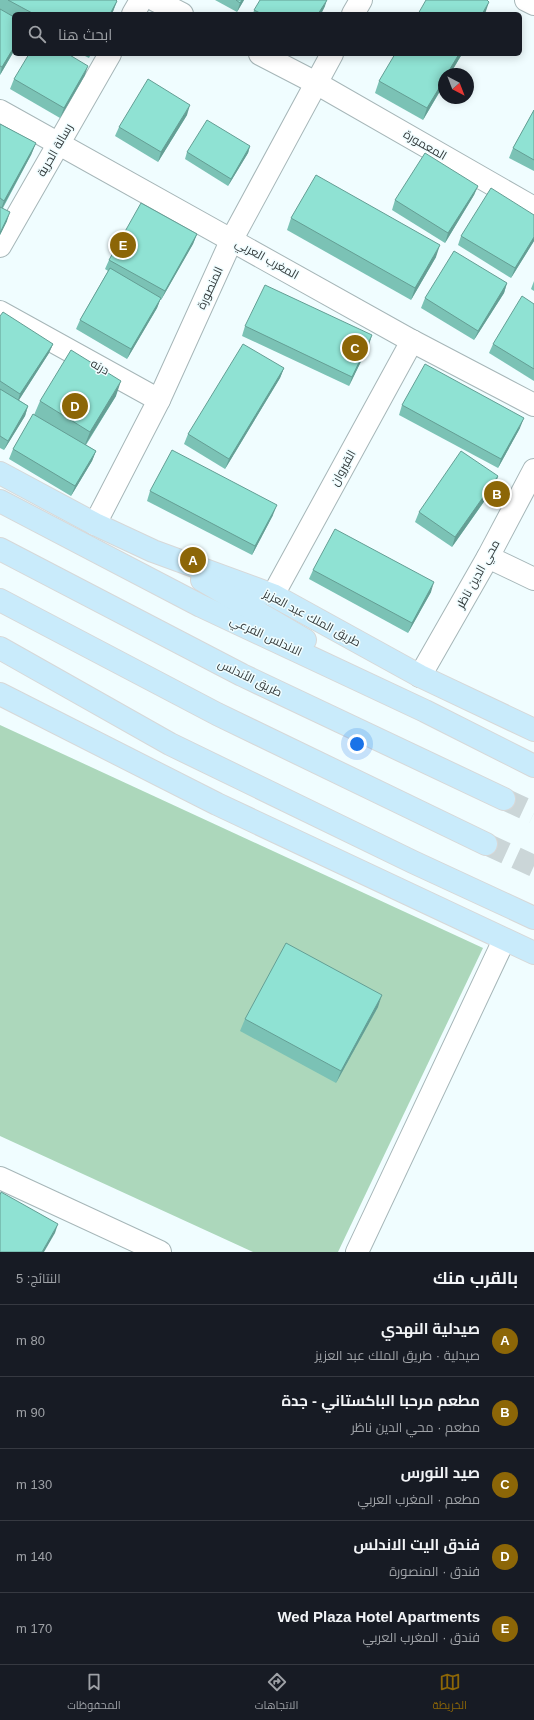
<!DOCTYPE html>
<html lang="ar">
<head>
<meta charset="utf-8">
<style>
  :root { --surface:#171b24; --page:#242831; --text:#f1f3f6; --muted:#9ea1a6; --line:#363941; --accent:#8c6607 }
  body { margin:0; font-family:Helvetica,Cairo,sans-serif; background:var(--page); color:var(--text); direction:rtl }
  .compass { position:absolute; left:438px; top:68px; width:36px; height:36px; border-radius:50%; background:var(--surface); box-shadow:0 2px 10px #0003; rotate:138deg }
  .you { position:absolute; left:357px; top:744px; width:14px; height:14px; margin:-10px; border:3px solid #fff; border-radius:50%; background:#1a73e8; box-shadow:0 0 0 6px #1a73e833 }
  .badge { display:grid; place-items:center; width:26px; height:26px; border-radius:50%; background:var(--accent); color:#fff; font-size:13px; font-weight:700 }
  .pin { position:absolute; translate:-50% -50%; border:2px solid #fff; box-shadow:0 1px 4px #0006 }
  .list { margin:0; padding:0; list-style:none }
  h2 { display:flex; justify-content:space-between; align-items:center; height:52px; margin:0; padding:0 16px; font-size:17px }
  h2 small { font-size:13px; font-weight:400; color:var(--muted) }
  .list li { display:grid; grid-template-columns:26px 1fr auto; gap:12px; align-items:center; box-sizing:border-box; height:72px; padding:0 16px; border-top:1px solid var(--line) }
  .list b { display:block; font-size:15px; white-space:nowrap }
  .list p { margin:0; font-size:13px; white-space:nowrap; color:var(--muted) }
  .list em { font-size:13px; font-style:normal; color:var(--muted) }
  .icon { flex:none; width:22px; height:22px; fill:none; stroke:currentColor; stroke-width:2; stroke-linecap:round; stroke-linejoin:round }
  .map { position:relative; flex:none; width:534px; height:1252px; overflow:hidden; direction:ltr }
  .search { position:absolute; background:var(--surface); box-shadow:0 2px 10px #0003; left:12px; right:12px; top:12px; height:44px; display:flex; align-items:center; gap:10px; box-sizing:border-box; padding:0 14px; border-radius:6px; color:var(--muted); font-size:15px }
  .sheet { height:412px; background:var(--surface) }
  nav { display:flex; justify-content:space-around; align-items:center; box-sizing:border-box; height:56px; border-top:1px solid var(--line); background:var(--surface); font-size:11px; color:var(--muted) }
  nav a { display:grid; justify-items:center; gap:2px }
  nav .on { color:var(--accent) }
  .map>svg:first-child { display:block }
  .green { fill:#acd7bb }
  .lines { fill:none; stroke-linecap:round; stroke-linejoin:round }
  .major-tunnel { stroke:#cbd6d8; stroke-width:22; stroke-dasharray:22 11; stroke-linecap:butt }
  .minor-casing { stroke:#a6b6b8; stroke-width:24 }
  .major-casing { stroke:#d7d8d8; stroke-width:24 }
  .minor { stroke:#fff; stroke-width:22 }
  .major { stroke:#c9ebfb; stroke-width:22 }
  .wall { fill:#7bc2b5 }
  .shaded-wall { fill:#649e94 }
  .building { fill:#8fe2d3; stroke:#649e94 }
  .labels { text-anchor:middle; stroke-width:3; stroke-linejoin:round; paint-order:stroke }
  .street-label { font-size:12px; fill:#353c3d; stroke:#f0fdff }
</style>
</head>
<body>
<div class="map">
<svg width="534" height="1252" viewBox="0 0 534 1252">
  <rect width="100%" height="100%" fill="#f0fdff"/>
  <polygon class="green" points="0,725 483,948 338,1252 253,1252 0,1136"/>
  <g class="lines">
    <g class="major-tunnel">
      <polyline points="504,799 534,813"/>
      <polyline points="486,844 534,866"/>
    </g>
    <g class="minor-casing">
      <g id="minor">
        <polyline points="155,0 182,14"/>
        <polyline points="526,0 534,4"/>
        <polyline points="133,14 141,0"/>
        <polyline points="353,14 361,0"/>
        <polyline points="260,54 316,83 534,208"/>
        <polyline points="0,111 412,341 534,405"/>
        <polyline points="0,246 110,54"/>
        <polyline points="0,312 159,400"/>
        <polyline points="95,524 159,400 232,239 332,54"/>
        <polyline points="488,557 534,579"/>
        <polyline points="273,595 412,341"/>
        <polyline points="420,676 488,557 534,470"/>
        <polyline points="0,1178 160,1252"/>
        <polyline points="357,1252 504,940"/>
      </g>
    </g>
    <g class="major-casing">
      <g id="major">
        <polyline points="0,473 95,524 153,551 273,595 420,676 534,730"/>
        <polyline points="0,501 201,606 425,711 534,766"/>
        <polyline points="0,549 242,675 504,799"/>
        <polyline points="202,580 305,640"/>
        <polyline points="0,600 217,714 486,844"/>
        <polyline points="0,648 170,744 413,862 534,918"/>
        <polyline points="0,694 217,804 534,953"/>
      </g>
    </g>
    <use href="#minor" class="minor"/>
    <use href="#major" class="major"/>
  </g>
  <g class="wall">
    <polygon points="0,0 116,0 117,1 112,14 14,14 14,51 0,75"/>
    <polygon points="215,0 244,0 237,12"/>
    <polygon points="325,6 321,14 253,14 254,10"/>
    <polygon points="81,54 91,54 89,58"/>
    <polygon points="462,54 423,120 375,93 379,81"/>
    <polygon points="85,75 60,118 10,89 14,79"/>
    <polygon points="534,110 534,171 509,158 513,148"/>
    <polygon points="187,115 158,162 115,136 119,127"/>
    <polygon points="0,124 36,143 31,155 3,208 7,221 0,235"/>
    <polygon points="250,146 248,153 228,186 185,159 187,152"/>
    <polygon points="478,186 474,195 445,243 392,210 395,200"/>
    <polygon points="534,215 534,241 511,278 458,245 461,236"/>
    <polygon points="291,218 436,257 411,300 287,230"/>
    <polygon points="197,234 193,244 161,300 160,300 157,308 127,359 76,329 80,320 108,271 105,269 109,260"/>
    <polygon points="534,281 534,291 531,289"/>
    <polygon points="507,283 504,293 474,340 421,308 425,298"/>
    <polygon points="534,304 534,381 489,353 493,344"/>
    <polygon points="0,316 53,344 49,353 19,400 28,406 25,416 4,450 0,448"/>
    <polygon points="245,326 369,345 349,386 242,336"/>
    <polygon points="284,368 280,378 225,469 184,444 188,434"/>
    <polygon points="116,396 86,445 96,451 92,461 71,496 9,459 13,449 34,415 40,401"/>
    <polygon points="402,405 520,428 498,468 399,415"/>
    <polygon points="498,476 495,486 452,547 415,522 419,512"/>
    <polygon points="150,491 273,515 252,555 147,501"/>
    <polygon points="313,570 431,592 408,633 309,579"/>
    <polygon points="378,1007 336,1083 240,1031 245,1019"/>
  </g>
  <g class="shaded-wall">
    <polygon points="242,0 244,0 237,12 240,3"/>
    <polygon points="327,0 325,6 321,14 318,14"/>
    <polygon points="117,1 112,14 110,14"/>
    <polygon points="489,2 485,14 482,14"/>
    <polygon points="14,47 14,51 0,75 2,67"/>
    <polygon points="459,54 462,54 450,74 447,74"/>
    <polygon points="88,66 85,75 60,118 64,108"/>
    <polygon points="444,80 444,84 423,120 427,108"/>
    <polygon points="190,105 187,115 158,162 161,152"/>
    <polygon points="36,143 31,155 0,212 4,201"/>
    <polygon points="250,146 248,153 228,186 231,179"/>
    <polygon points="478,186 474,195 445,243 448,233"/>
    <polygon points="10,212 7,221 0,235 0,233"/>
    <polygon points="197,234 193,244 161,300 165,291"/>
    <polygon points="534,237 534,241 511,278 515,268"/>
    <polygon points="440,245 436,257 411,300 415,288"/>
    <polygon points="507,283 504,293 474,340 478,331"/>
    <polygon points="161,298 157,308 127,359 131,349"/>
    <polygon points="372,335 369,345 349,386 352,377"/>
    <polygon points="53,344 49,353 17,403 20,394"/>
    <polygon points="284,368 280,378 225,469 229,459"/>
    <polygon points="121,381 116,396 84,447 90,432"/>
    <polygon points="28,406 25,416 4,450 8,441"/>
    <polygon points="524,418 520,428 498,468 501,459"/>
    <polygon points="96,451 92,461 71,496 75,486"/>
    <polygon points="498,476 495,486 452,547 455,537"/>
    <polygon points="277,505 273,515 252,555 255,546"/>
    <polygon points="434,582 431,592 408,633 412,623"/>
    <polygon points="382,995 378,1007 336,1083 341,1071"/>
    <polygon points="58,1224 55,1233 44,1252 42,1252"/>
  </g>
  <g class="building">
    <polygon points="8,0 116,0 117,1 110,14 34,14"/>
    <polygon points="236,0 242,0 240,3"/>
    <polygon points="260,0 327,0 318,14 262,14 254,10"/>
    <polygon points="426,0 487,0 489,2 482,14 418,14"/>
    <polygon points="0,9 14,17 14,47 2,67 0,66"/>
    <polygon points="29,54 68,54 88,66 64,108 14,79"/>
    <polygon points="395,54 459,54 447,74 444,74 444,80 427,108 379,81"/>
    <polygon points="148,79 190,105 161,152 119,127"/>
    <polygon points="534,110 534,160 513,148"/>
    <polygon points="207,120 250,146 231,179 187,152"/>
    <polygon points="0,124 36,143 4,201 0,198"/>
    <polygon points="425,153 478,186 448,233 395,200"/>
    <polygon points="316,175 440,245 415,288 291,218"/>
    <polygon points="491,188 534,215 534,237 515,268 461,236"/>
    <polygon points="141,203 197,234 165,291 109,260"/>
    <polygon points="0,207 10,212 0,233"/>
    <polygon points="454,251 507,283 478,331 425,298"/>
    <polygon points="110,268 161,298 131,349 80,320"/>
    <polygon points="265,285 372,335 352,377 245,326"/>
    <polygon points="522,296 534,304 534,369 493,344"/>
    <polygon points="3,312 53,344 20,394 0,381 0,316"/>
    <polygon points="243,344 284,368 229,459 188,434"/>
    <polygon points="71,350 121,381 90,432 40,401"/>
    <polygon points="425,364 524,418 501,459 402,405"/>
    <polygon points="0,389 28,406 8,441 0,436"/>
    <polygon points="33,414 96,451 75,486 13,449"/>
    <polygon points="172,450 277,505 255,546 150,491"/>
    <polygon points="461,451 498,476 455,537 419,512"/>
    <polygon points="335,529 434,582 412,623 313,570"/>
    <polygon points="286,943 382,995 341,1071 245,1019"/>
    <polygon points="1,1192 58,1224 42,1252 0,1252 0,1195"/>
  </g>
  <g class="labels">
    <g class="street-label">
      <text transform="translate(425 145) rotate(30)" y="4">المعمورة</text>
      <text transform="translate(55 150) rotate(-60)" y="4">رسالة الحرية</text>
      <text transform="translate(267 259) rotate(29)" y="4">المغرب العربي</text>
      <text transform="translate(210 288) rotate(-65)" y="4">المنصورة</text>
      <text transform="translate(100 367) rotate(29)" y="4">درنه</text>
      <text transform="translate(343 468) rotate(-61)" y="4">القيروان</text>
      <text transform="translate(478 574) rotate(-61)" y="4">محي الدين ناظر</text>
      <text transform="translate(312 618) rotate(28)" y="4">طريق الملك عبد العزيز</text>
      <text transform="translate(266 636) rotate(25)" y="4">الاندلس الفرعي</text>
      <text transform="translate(250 678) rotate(26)" y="4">طريق الأندلس</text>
    </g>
  </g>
</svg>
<svg class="compass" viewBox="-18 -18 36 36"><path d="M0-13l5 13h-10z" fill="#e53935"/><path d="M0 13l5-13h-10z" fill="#9ea1a6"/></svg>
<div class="you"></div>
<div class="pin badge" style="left:193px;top:560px">A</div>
<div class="pin badge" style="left:497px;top:494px">B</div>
<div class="pin badge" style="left:355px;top:348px">C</div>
<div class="pin badge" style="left:75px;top:406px">D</div>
<div class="pin badge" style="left:123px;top:245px">E</div>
<div class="search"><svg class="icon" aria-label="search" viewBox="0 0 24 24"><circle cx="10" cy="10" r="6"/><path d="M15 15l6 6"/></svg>ابحث هنا</div>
</div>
<section class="sheet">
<h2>بالقرب منك<small>النتائج: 5</small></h2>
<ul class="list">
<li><span class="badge">A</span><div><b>صيدلية النهدي</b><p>صيدلية · طريق الملك عبد العزيز</p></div><em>80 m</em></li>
<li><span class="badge">B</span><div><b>مطعم مرحبا الباكستاني - جدة</b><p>مطعم · محي الدين ناظر</p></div><em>90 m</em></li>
<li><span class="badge">C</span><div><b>صيد النورس</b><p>مطعم · المغرب العربي</p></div><em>130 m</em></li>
<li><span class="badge">D</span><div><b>فندق اليت الاندلس</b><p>فندق · المنصورة</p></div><em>140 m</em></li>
<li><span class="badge">E</span><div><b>Wed Plaza Hotel Apartments</b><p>فندق · المغرب العربي</p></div><em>170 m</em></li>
</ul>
</section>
<nav>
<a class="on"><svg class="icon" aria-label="map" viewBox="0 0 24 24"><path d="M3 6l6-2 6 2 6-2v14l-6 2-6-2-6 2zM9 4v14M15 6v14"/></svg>الخريطة</a>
<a><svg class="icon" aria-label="directions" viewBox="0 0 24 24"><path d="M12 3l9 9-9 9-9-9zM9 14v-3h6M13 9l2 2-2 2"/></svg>الاتجاهات</a>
<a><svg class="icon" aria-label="saved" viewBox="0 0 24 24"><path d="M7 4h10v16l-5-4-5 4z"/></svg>المحفوظات</a>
</nav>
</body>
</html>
